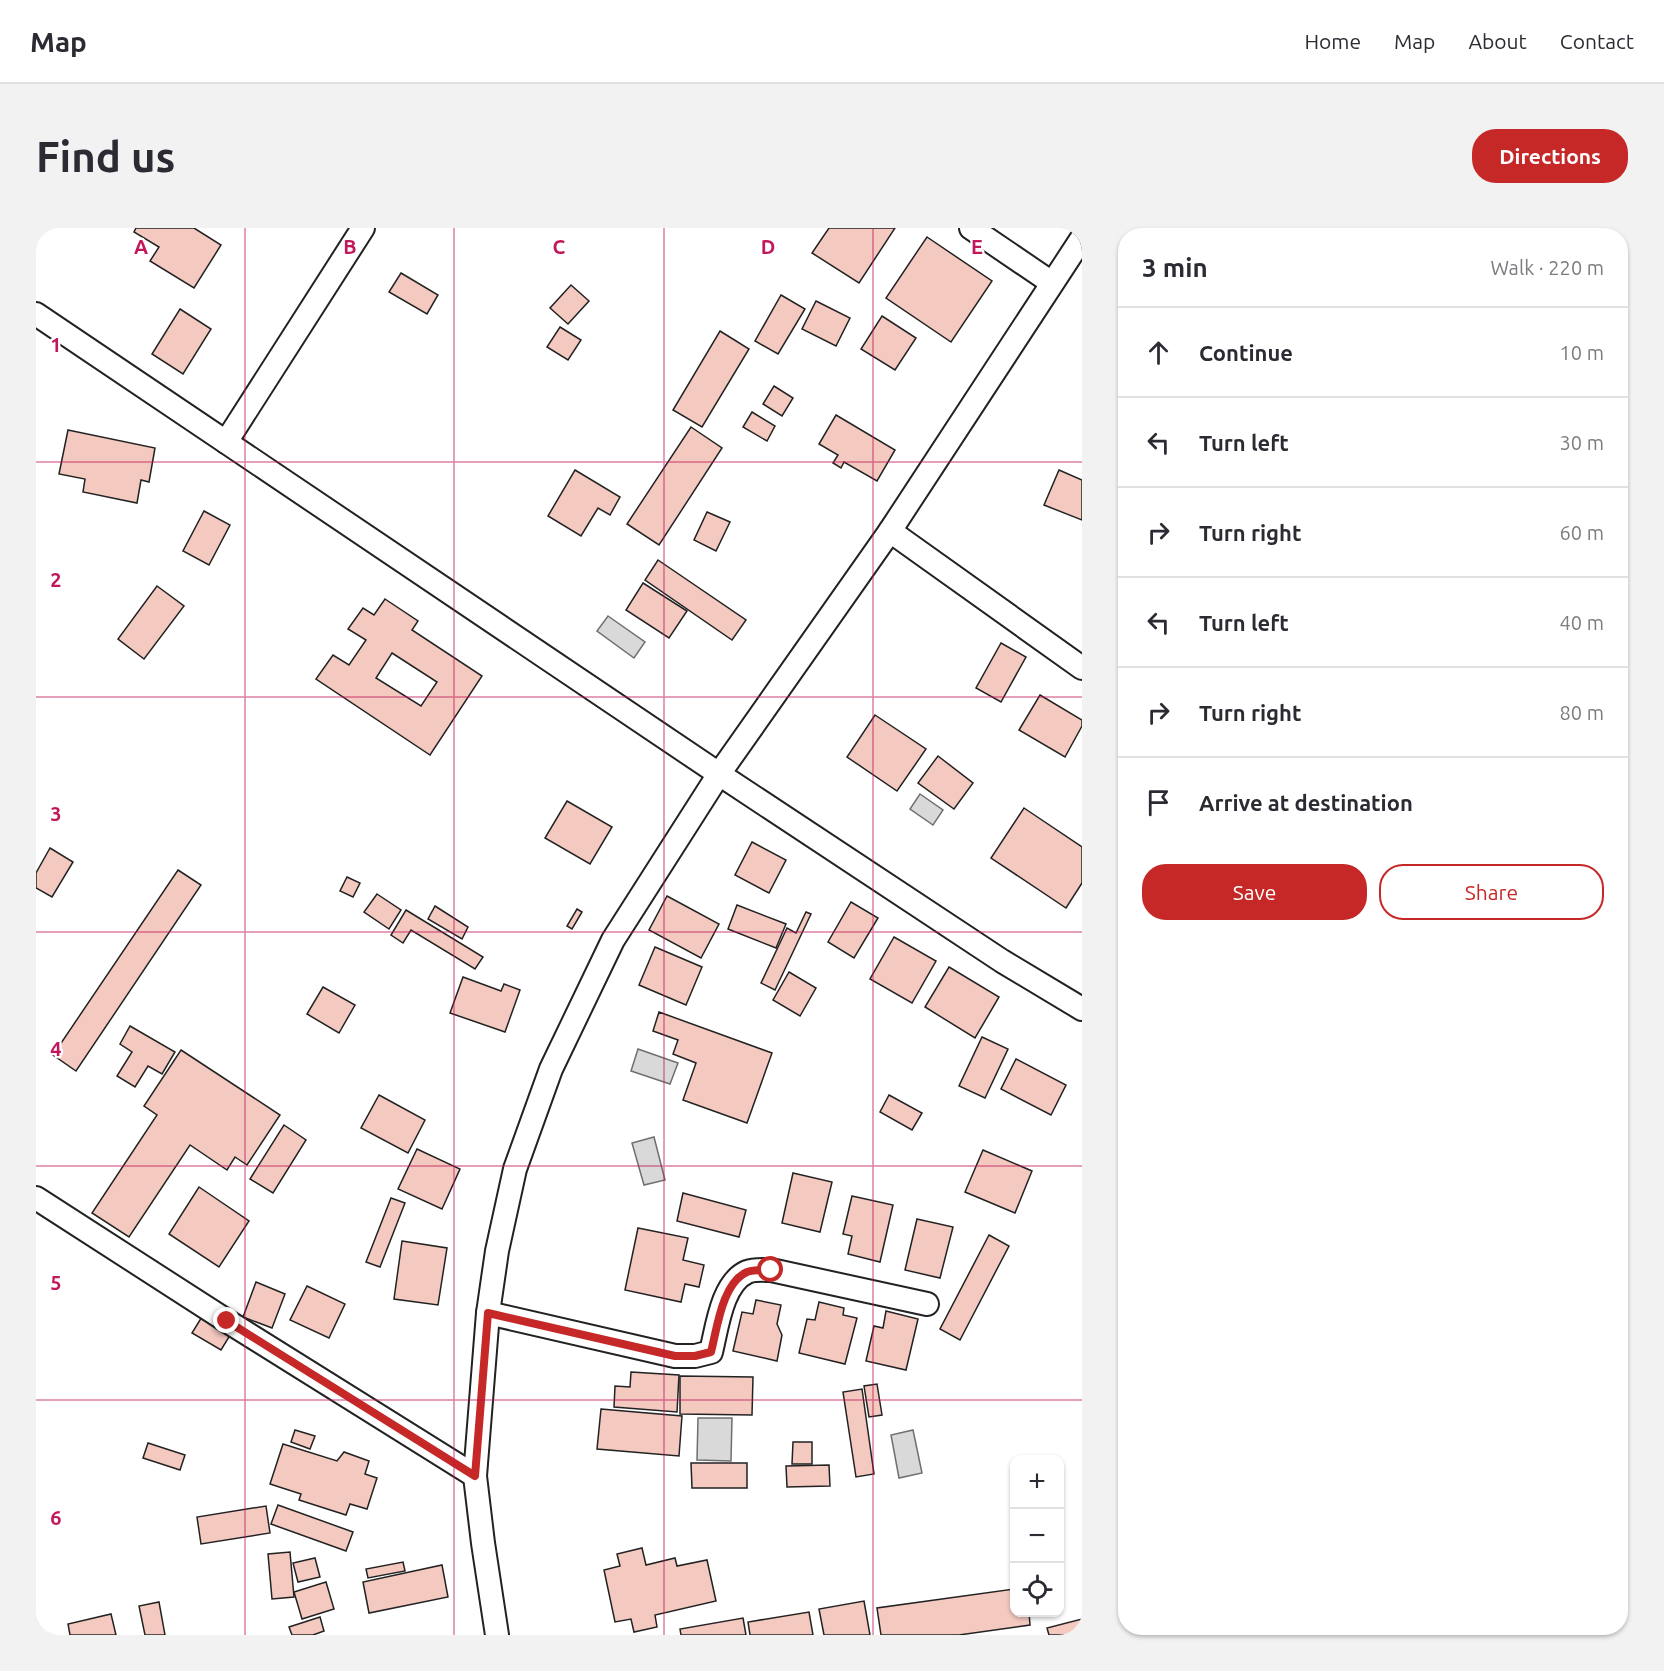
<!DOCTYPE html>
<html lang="en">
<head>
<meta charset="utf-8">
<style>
  :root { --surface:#fff; --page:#f2f2f3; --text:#2b2b33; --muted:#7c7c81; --line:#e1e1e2; --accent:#c62828 }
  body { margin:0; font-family:Ubuntu,sans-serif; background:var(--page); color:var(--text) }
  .controls { position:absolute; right:18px; bottom:18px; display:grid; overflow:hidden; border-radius:12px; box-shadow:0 2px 4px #0004 }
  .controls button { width:54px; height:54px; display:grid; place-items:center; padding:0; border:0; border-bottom:2px solid var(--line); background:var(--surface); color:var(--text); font:30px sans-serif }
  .stop { position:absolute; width:18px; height:18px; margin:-14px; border:4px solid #c62828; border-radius:50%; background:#fff }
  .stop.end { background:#c62828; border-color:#fff; box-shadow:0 2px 6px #0008 }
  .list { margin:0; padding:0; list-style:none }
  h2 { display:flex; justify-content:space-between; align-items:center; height:78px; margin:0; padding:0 24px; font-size:26px }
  h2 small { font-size:20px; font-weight:400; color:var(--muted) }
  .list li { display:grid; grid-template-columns:39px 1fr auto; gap:18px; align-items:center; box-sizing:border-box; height:90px; padding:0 24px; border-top:2px solid var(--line) }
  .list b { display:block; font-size:22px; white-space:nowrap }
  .list em { font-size:20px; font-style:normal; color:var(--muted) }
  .actions { display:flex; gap:12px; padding:18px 24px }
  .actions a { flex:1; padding:14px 0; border:2px solid var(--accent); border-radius:24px; text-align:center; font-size:21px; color:var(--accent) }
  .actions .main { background:var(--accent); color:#fff }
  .icon { flex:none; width:33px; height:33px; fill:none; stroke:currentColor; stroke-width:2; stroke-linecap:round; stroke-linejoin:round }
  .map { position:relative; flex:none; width:1046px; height:1407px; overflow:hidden; border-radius:24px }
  header { display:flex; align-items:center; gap:36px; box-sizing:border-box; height:84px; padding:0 30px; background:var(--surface); border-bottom:2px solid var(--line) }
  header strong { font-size:28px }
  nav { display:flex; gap:33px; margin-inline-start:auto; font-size:21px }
  .intro { display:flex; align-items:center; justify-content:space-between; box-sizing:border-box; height:144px; padding:0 36px }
  h1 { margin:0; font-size:42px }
  .button { padding:15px 27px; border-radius:24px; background:var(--accent); color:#fff; font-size:21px; font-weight:700 }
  main { display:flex; gap:36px; padding:0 36px }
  aside { flex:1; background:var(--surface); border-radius:24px; box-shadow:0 2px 4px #0004 }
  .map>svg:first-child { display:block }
  .water { fill:#d9d9d9; stroke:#6f6f6f; stroke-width:1.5 }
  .building { fill:#f3c9c0; stroke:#222; stroke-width:1.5; fill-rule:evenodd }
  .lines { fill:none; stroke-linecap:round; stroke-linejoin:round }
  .street-casing { stroke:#222; stroke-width:26 }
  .street { stroke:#fff; stroke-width:22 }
  .route { stroke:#c62828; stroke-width:8 }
  .grid { fill:none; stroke:#c2185b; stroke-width:1.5; stroke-opacity:0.55 }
  .grid-label { font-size:20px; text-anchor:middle; font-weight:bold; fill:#c2185b; stroke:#fff; stroke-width:4.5; stroke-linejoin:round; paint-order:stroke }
</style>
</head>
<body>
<header>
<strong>Map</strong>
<nav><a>Home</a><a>Map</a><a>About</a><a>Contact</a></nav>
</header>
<div class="intro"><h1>Find us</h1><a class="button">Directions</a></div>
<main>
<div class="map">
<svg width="1046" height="1407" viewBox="0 0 1046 1407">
  <rect width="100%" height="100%" fill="#fff"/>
  <g class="water">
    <polygon points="572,388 609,414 598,430 561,403"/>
    <polygon points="884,566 907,582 897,597 874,581"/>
    <polygon points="602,821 642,835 634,856 595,843"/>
    <polygon points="618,909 629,952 608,957 596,915"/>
    <polygon points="662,1190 696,1190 695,1233 661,1232"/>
    <polygon points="877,1202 886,1245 863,1250 855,1207"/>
  </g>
  <g class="building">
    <polygon points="100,0 158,0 185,17 158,60 114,33 123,19 98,4"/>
    <polygon points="793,0 859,0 823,55 776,25"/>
    <polygon points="891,9 956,53 915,114 850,70"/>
    <polygon points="365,45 402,67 391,86 353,64"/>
    <polygon points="535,57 553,73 532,96 514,80"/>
    <polygon points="745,67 769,81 742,126 719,113"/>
    <polygon points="780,73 814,90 800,118 766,101"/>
    <polygon points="144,81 175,101 147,146 116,126"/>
    <polygon points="846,88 880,110 859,142 825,121"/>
    <polygon points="524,99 545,112 532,132 511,119"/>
    <polygon points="684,103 713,121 666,199 637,182"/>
    <polygon points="738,158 757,170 746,188 727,176"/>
    <polygon points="716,184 739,198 731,213 707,199"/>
    <polygon points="800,187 859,222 841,253 808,234 805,240 797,235 802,227 783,216"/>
    <polygon points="655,199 686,220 623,317 591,296"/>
    <polygon points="32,202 119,220 113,254 105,252 101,275 47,264 49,251 23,246"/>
    <polygon points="539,242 584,269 574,287 562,280 545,308 512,288"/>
    <polygon points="1023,242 1046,252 1046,292 1008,277"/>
    <polygon points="168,283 194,297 173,337 147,323"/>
    <polygon points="671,284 694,294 680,323 658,312"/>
    <polygon points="622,332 710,392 696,412 609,352"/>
    <polygon points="607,355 651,383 633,410 590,382"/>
    <polygon points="121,358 148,378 108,431 82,411"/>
    <path d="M349,371L382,393L376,402L446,448L394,527L280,451L297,427L313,437L330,412L312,401L327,380L338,387ZM356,425L401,454L385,478L340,450Z"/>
    <polygon points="965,415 990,429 965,474 940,460"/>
    <polygon points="1004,467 1046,492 1046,498 1029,529 983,502"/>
    <polygon points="839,487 890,521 861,563 811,529"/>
    <polygon points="902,528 937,555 918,581 882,555"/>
    <polygon points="531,573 576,599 554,636 509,610"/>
    <polygon points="988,580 1046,619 1046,655 1030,680 955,630"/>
    <polygon points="716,614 750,632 733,665 699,647"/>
    <polygon points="14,620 37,634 16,669 0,660 0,645"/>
    <polygon points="142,642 165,657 40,843 17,827"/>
    <polygon points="311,649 324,655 317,669 304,663"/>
    <polygon points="341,666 365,682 353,701 328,684"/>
    <polygon points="631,668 683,696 665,730 613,702"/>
    <polygon points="815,674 842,690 818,730 792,714"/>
    <polygon points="701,677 750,696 740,720 692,701"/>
    <polygon points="399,678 432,699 426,711 392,691"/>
    <polygon points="541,681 546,684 536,701 531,698"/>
    <polygon points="370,682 447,729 439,741 375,702 367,715 355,707"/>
    <polygon points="770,684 775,686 739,762 725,755 751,700 760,705"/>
    <polygon points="858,709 900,733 876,775 834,751"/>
    <polygon points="619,719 666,739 650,777 603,757"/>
    <polygon points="913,739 963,769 939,810 889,779"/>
    <polygon points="753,744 780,760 764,788 737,772"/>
    <polygon points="427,749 465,763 468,756 484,762 469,804 414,785"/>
    <polygon points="287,759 319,777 303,805 271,786"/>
    <polygon points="623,784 736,825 711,895 647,872 660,835 637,826 642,812 617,803"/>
    <polygon points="94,798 139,824 126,846 112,838 99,859 81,848 96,824 84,816"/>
    <polygon points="946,809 972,821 949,870 923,858"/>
    <polygon points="145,822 244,887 211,937 199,929 191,942 154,917 93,1009 56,985 121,887 108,878"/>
    <polygon points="980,831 1030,857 1015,887 965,861"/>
    <polygon points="343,867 389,892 372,925 325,900"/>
    <polygon points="853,867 886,885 876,902 844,884"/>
    <polygon points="248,897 270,912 237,965 214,951"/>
    <polygon points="381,921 424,941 406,981 362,961"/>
    <polygon points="947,922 996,943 979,985 929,964"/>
    <polygon points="757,945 796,954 784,1004 746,995"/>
    <polygon points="163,959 213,993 183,1039 133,1006"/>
    <polygon points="647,965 710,982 703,1009 641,993"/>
    <polygon points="816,968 857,977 844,1034 812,1026 816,1008 807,1006"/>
    <polygon points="355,970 369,975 344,1039 330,1034"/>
    <polygon points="881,991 917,999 904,1050 869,1042"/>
    <polygon points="602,1000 652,1010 647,1032 668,1037 663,1059 649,1056 645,1074 589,1062"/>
    <polygon points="953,1007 973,1018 924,1112 904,1101"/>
    <polygon points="366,1013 411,1020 402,1077 358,1071"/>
    <polygon points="220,1054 249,1066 236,1100 207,1089"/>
    <polygon points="271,1058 309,1076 293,1110 254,1092"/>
    <polygon points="720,1072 745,1077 741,1096 746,1107 741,1133 697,1123 706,1084 717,1086"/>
    <polygon points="783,1074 808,1080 807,1087 821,1090 809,1136 763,1125 771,1091 779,1092"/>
    <polygon points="850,1083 882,1091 870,1142 830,1133 838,1098 847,1100"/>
    <polygon points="167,1087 196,1104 185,1122 156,1105"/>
    <polygon points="595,1144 643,1147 641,1184 578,1179 579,1158 594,1159"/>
    <polygon points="644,1148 717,1149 716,1187 644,1186"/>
    <polygon points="841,1156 846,1187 833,1189 828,1158"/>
    <polygon points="826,1161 838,1246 820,1249 807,1164"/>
    <polygon points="565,1181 646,1188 643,1228 561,1221"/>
    <polygon points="259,1202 279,1208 274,1221 255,1214"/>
    <polygon points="757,1214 776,1214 776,1236 756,1236"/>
    <polygon points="112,1215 149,1227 144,1242 107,1230"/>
    <polygon points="247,1216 301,1233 308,1224 333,1233 329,1246 341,1250 331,1281 314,1276 310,1287 263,1272 265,1266 234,1256"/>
    <polygon points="655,1235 711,1235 711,1260 656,1260"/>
    <polygon points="793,1237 794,1258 751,1259 750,1238"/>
    <polygon points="242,1277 317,1304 310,1323 235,1296"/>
    <polygon points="230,1278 234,1305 165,1316 161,1289"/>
    <polygon points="606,1320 610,1337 639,1330 641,1338 671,1332 680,1373 619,1387 621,1399 598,1404 595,1391 579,1394 568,1342 584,1338 581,1326"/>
    <polygon points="254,1324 258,1369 236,1371 232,1326"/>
    <polygon points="279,1330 284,1349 262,1354 257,1335"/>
    <polygon points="367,1334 369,1343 332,1350 330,1341"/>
    <polygon points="406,1337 412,1369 333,1385 327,1354"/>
    <polygon points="290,1354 298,1381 266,1391 258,1364"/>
    <polygon points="978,1361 978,1384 993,1384 994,1397 923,1407 845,1407 841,1380"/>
    <polygon points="828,1373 834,1407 788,1407 783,1381"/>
    <polygon points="123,1374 129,1407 109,1407 103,1378"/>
    <polygon points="773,1384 777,1407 714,1407 712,1394"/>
    <polygon points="75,1386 80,1407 34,1407 32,1396"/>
    <polygon points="284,1389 288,1403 277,1407 256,1407 253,1399"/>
    <polygon points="707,1390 710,1407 645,1407 644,1401"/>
    <polygon points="1046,1391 1046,1407 1013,1407 1011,1400"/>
  </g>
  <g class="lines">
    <g class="street-casing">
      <g id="street">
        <polyline points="935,0 1016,55"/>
        <polyline points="0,86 683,546 966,733 1046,781"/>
        <polyline points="190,214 327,0"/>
        <polyline points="854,303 1046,440"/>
        <polyline points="0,970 191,1093 439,1248"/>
        <path d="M452,1085L639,1128H659L675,1124C681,1100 686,1055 711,1044C718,1041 728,1042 735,1042L891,1076"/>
        <polyline points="461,1407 447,1315 439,1248 452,1085 461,1023 479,941 515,841 577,712 683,546 854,303 1046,10"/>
      </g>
    </g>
    <use href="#street" class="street"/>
  </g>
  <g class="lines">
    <path class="route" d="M191,1093L439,1248L452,1085L639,1128H659L675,1124C681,1101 686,1055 711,1044C717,1041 728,1042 735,1042"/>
  </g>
  <path class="grid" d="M209,0V1407M418,0V1407M628,0V1407M837,0V1407M0,234H1046M0,469H1046M0,704H1046M0,938H1046M0,1172H1046"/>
  <g class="grid-label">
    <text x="105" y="26">A</text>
    <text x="314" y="26">B</text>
    <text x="523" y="26">C</text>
    <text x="732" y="26">D</text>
    <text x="941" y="26">E</text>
    <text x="20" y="124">1</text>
    <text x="20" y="359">2</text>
    <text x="20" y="593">3</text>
    <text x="20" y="828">4</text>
    <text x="20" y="1062">5</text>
    <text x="20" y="1297">6</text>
  </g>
</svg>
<div class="controls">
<button>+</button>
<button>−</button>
<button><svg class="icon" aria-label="locate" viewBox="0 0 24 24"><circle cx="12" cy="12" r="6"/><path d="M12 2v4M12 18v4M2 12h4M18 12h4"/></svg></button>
</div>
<div class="stop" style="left:735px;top:1042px"></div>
<div class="stop end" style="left:191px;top:1093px"></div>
</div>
<aside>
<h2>3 min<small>Walk · 220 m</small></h2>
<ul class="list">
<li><svg class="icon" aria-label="ahead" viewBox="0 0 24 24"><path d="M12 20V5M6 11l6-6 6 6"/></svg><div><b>Continue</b></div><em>10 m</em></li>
<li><svg class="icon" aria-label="left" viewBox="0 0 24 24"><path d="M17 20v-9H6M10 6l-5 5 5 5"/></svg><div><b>Turn left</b></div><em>30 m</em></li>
<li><svg class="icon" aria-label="right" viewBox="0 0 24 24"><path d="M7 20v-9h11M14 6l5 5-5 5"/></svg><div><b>Turn right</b></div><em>60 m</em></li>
<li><svg class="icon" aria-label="left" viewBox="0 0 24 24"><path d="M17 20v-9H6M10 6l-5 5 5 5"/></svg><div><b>Turn left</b></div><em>40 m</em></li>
<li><svg class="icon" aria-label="right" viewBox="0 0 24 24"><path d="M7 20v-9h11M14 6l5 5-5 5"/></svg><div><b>Turn right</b></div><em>80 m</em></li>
<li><svg class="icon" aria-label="arrive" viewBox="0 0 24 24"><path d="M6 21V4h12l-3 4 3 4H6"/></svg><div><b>Arrive at destination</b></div></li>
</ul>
<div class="actions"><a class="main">Save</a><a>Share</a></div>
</aside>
</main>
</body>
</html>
